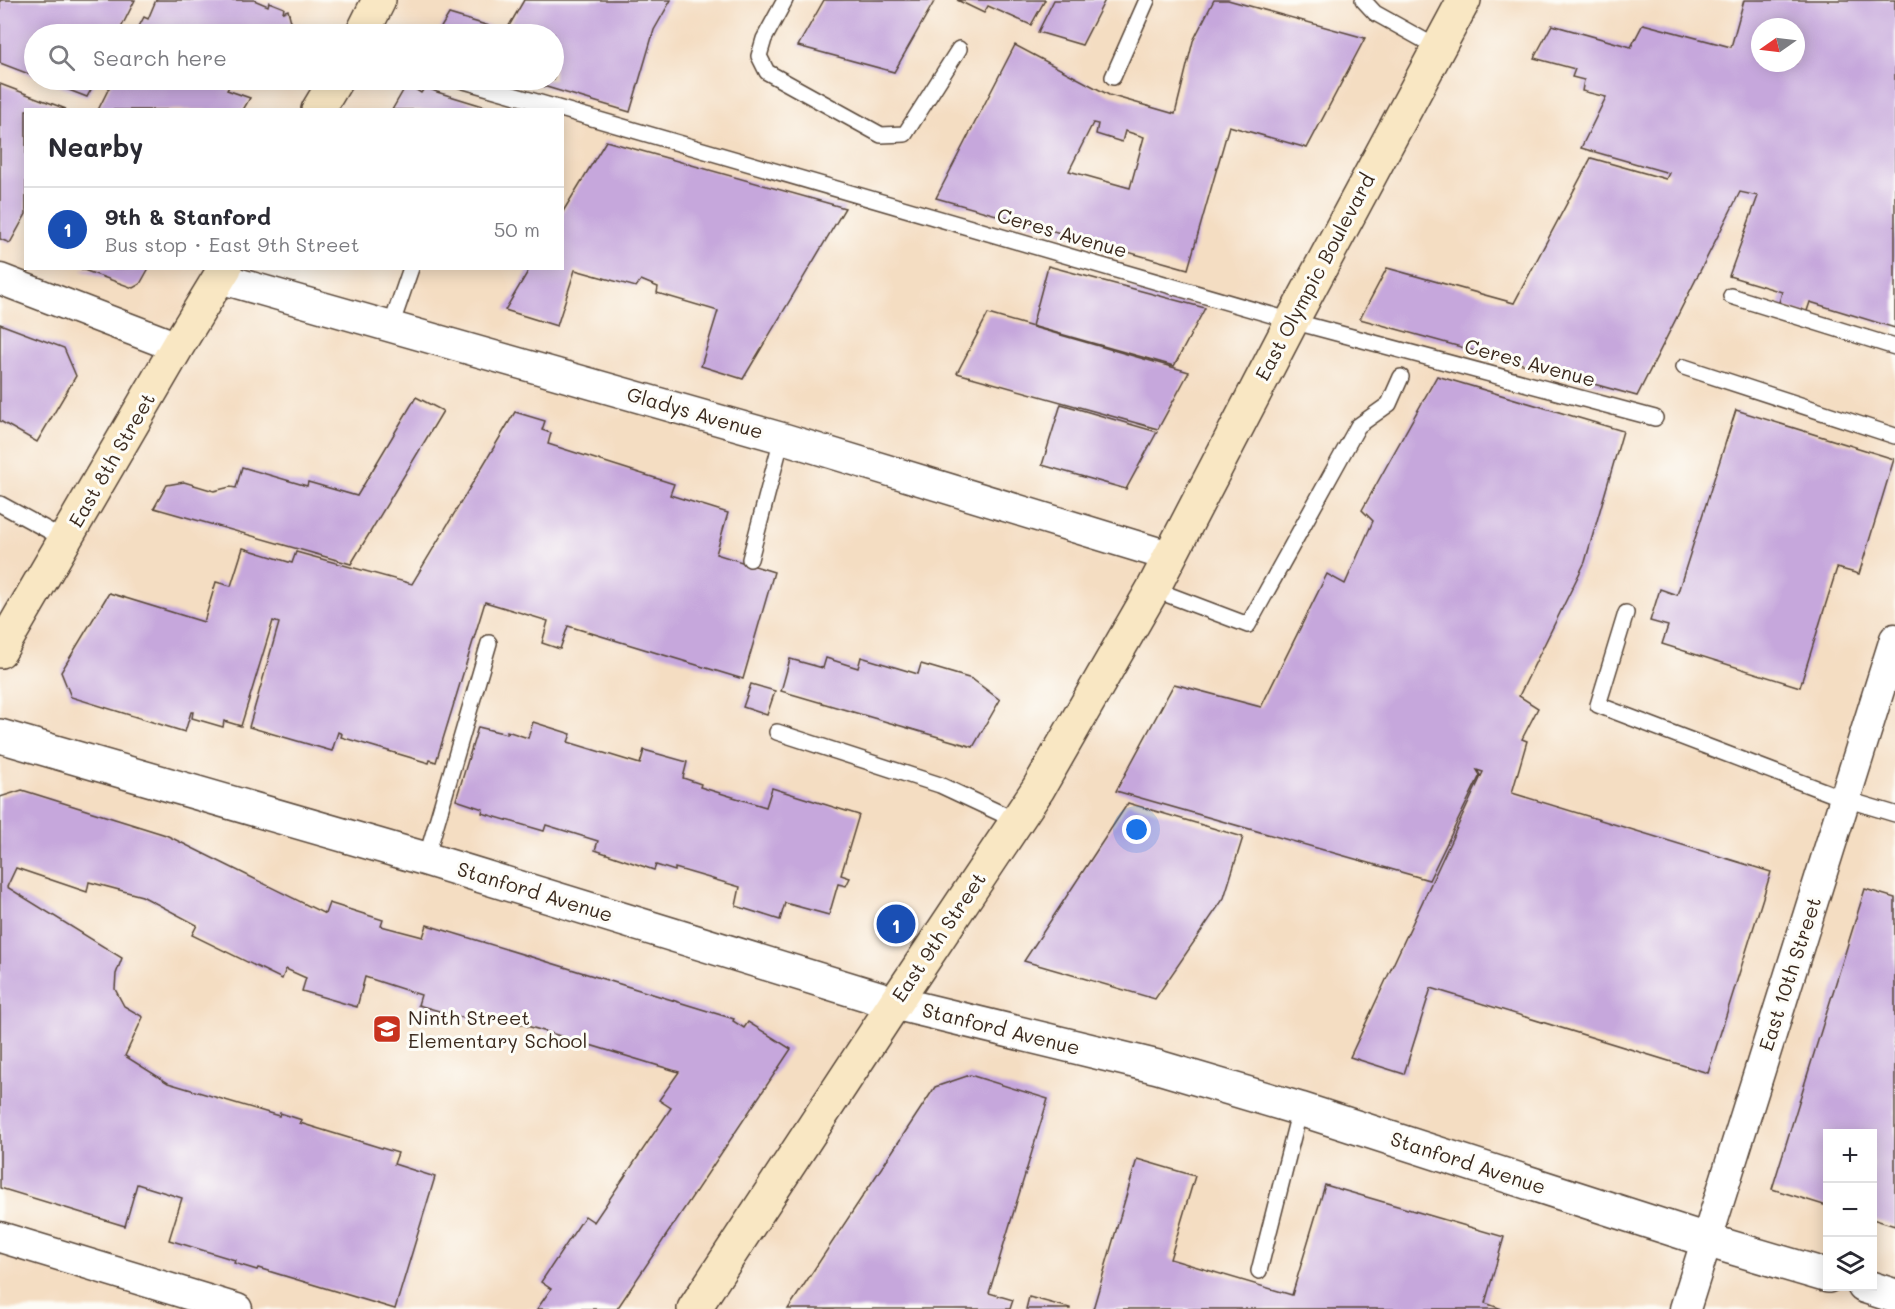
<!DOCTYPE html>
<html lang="en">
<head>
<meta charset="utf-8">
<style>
  :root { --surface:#fff; --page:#f2f2f3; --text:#2b2b33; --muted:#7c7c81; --line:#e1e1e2; --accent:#ea580c }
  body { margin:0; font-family:Mali,sans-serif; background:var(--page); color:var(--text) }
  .controls { position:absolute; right:18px; bottom:18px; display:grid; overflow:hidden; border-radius:0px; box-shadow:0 3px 15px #0003 }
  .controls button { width:54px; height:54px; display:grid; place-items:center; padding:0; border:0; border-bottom:2px solid var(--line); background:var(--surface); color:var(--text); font:30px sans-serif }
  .compass { position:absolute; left:1751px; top:18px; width:54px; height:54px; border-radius:50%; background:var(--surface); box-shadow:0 3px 15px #0003; rotate:256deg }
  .you { position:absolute; left:1137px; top:830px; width:21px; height:21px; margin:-15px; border:4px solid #fff; border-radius:50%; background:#1a73e8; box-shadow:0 0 0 9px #1a73e833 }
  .badge { display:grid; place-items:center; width:39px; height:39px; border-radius:50%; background:var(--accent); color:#fff; font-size:20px; font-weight:700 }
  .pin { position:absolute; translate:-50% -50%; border:3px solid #fff; box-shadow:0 2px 6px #0006 }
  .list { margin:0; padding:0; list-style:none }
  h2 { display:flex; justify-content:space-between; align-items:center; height:78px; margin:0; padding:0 24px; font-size:26px }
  h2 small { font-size:20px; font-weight:400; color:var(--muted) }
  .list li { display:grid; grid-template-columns:39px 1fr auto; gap:18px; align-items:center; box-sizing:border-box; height:84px; padding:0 24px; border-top:2px solid var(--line) }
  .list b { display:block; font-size:22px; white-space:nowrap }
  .list p { margin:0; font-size:20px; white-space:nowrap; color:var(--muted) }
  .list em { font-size:20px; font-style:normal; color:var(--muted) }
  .icon { flex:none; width:33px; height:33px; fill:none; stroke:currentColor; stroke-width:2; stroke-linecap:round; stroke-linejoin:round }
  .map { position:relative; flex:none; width:1895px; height:1309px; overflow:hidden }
  .search { position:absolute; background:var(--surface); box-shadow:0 3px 15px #0003; left:24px; top:24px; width:540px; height:66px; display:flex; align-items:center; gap:15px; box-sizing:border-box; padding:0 21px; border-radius:33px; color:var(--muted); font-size:22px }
  .panel { position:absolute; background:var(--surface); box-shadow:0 3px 15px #0003; left:24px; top:108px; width:540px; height:162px; border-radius:0px }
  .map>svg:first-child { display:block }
  .building { fill:#c6a7dc; fill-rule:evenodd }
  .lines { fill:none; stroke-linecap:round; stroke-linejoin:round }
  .service-casing { stroke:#574537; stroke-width:18 }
  .minor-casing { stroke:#574537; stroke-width:33 }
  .tertiary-casing { stroke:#574537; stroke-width:36 }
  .secondary-casing { stroke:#574537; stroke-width:36 }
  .service { stroke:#fff; stroke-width:15 }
  .minor { stroke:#fff; stroke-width:30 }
  .tertiary { stroke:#fff; stroke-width:33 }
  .secondary { stroke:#f9e7c3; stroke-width:33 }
  .labels { text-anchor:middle; stroke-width:6; stroke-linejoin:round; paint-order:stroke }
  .street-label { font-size:20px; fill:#3b2a1e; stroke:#fdfcf7 }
  .poi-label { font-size:20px; fill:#3b2a1e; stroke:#fdfcf7; text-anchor:start }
</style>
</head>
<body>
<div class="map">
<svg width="1895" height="1309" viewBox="0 0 1895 1309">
  <rect width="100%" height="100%" fill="#fdfcf7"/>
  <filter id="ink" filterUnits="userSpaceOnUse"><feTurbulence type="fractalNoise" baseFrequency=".0167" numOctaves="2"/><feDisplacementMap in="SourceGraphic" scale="12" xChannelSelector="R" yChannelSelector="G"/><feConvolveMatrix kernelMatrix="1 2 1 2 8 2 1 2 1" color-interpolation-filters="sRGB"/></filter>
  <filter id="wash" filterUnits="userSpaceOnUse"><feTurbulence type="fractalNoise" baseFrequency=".008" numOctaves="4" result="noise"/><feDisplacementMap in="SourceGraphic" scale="24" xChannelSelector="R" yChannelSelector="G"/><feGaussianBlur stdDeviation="1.35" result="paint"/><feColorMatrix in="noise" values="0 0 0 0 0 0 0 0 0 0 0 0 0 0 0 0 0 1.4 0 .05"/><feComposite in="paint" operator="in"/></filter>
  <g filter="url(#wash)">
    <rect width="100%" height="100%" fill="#f4ddc2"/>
    <g id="blocks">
      <g class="building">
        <polygon points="0,0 135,0 118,34 34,34 34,76 0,63"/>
        <polygon points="156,0 254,0 268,6 269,2 284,8 283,12 288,10 294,33 289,34 135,34 144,17 148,19"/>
        <polygon points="524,0 671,0 654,30 630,112 523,80 554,80 554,34 437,34 449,14 506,31"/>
        <polygon points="824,0 935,0 894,72 798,46"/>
        <polygon points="957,0 1045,0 1031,25 988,6 984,13"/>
        <polygon points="1054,0 1105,0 1082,45 1038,32"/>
        <path d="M1214,0H1228L1365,38L1307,148L1229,126L1188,269L936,198L1015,45L1109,95L1175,114L1193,41ZM1093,123L1098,124L1096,134L1122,142L1125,131L1144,137L1130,188L1069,171Z"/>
        <path d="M1744,0H1895V328L1810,302L1806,314L1778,306L1782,292L1729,276L1758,196L1740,192L1637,396L1360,319L1387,268L1514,303L1591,158L1666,179L1669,173L1581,148L1606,97L1582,91L1584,80L1572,77L1575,69L1534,58L1552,25L1631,47L1643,24L1731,47ZM1760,27H1796V63H1760Z"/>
        <polygon points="43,80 96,80 87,97"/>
        <polygon points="113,80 233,80 227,90 250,98 243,110 98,110"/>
        <polygon points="0,84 66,109 26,110 26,214 10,243 0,239"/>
        <polygon points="407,84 421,93 425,87 437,92 496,110 392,110"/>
        <polygon points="606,141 845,208 743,379 701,366 718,311 657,293 658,287 641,280 636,287 575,270 557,326 505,310 530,268 562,268 562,213"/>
        <polygon points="1048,266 1205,308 1174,366 1032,326"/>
        <polygon points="149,268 140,284 133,288 81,269"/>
        <polygon points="988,314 1033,327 1189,372 1158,429 957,373"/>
        <polygon points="0,324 64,348 76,376 37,442 0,421"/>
        <polygon points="1437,376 1623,431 1585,562 1519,696 1538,708 1522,739 1527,741 1512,793 1771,872 1708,1073 1431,988 1404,1074 1350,1057 1483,772 1477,770 1480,775 1429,880 1116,791 1174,684 1261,707 1327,574 1345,584 1373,521 1362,510"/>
        <polygon points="416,397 443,411 351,564 154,508 167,485 184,482 214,491 230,487 236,488 242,467 307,486 308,482 357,496"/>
        <polygon points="1061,404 1157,432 1126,489 1042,465"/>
        <polygon points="1736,410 1894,459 1859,574 1837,568 1800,687 1662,644 1668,626 1650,621 1660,589 1677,595"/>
        <polygon points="515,412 545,421 542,430 551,433 548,444 674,484 670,495 728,513 716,554 774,572 743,679 568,626 560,649 542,643 548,621 485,602 436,762 430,760 429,763 341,737 342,734 338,732 332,751 249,727 279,623 273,621 241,726 224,721 223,727 192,718 193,712 191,712 185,732 71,697 61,672 109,593 204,622 216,582 231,586 243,548 292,563 296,552 412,584"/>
        <polygon points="861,657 918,674 921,664 972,679 1000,700 973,747 781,691 790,659 823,668 826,658 858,668"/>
        <polygon points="751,684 775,691 767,715 743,707"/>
        <polygon points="533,722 571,734 568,742 640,764 644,750 687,762 683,778 701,784 700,787 766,807 772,788 859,815 841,875 850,878 846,886 838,884 829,915 785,903 780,920 736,906 740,887 675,868 675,871 656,865 654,870 595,850 598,841 546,825 544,831 482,813 483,809 456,800 478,727 507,734 507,731 528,738"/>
        <polygon points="22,790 166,835 325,914 329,903 383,920 381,926 423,937 427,925 734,1019 733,1021 744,1028 748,1022 791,1049 617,1309 537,1309 551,1289 541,1282 585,1216 594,1222 671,1108 659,1100 679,1072 484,1013 481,1023 418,1005 421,995 365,977 357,1007 302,991 306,978 286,969 282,979 192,935 197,925 142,896 89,882 87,892 16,868 7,887 122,958 116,974 115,989 124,1006 143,1017 125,1056 168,1083 279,1116 280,1113 302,1120 300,1123 398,1153 394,1164 435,1177 395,1309 258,1268 257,1270 234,1263 235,1260 169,1240 182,1198 137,1184 125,1226 0,1188 0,797"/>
        <polygon points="1128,803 1243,837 1224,898 1155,999 1024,961"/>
        <polygon points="1865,889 1895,898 1895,1226 1872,1219 1872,1134 1827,1134 1827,1206 1772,1189"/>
        <polygon points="970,1075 1048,1099 989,1293 1013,1300 1010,1309 788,1309 935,1087"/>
        <polygon points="1137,1159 1195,1176 1170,1259 1292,1295 1325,1185 1504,1237 1485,1303 1502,1309 1093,1309"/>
        <polygon points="1029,1297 1070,1308 1070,1309 1026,1309"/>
      </g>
    </g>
  </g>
  <g filter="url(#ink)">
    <use href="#blocks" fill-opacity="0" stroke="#574537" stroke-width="1.5"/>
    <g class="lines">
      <g class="service-casing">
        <g id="service">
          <polyline points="785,0 764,39 759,56 767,72 881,135 905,134 959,49"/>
          <polyline points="1363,0 1375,13 1438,48"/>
          <polyline points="1113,77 1147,0"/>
          <polyline points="461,80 1292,321 1655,418"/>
          <polyline points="1731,296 1895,347"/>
          <polyline points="391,326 411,268"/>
          <polyline points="1684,367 1895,436"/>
          <polyline points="0,504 66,540"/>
          <polyline points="750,559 782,438"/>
          <polyline points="1153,589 1248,625 1358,426 1389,404 1401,377"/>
          <polyline points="1626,613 1598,705 1845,799 1895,814"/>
          <polyline points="777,732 940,785 1017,821"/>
          <polyline points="426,859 489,643"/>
          <polyline points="1259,1271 1300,1109"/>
        </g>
      </g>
      <g class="minor-casing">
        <g id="minor">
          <polyline points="219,278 782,438 1169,556"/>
          <polyline points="0,279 177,347"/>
          <polyline points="0,1237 237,1309"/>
          <polyline points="1685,1309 1895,639"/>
        </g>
      </g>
      <g class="tertiary-casing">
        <g id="tertiary">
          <polyline points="0,736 426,859 895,1003 1158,1067 1300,1109 1706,1240 1828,1276"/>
          <polyline points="1864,1286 1895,1296"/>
        </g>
      </g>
      <g class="secondary-casing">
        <g id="secondary">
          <polyline points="362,34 379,0"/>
          <polyline points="318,110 336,80"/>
          <polyline points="0,651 177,347 225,268"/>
          <polyline points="694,1309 895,1003 1038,789 1153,589 1292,321 1464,0"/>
        </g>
      </g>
      <use href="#service" class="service"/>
      <use href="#minor" class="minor"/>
      <use href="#tertiary" class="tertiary"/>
      <use href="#secondary" class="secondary"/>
    </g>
  </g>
  <defs>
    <g id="school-square" transform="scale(1.5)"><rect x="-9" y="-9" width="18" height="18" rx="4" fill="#c8321e" stroke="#fdfcf7"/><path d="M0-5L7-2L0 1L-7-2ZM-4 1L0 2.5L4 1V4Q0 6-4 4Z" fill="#fff"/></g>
  </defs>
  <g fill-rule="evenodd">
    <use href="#school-square" x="387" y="1029"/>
  </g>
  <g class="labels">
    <g class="street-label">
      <text transform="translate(1062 233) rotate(16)" y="7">Ceres Avenue</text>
      <text transform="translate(1315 277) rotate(-62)" y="7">East Olympic Boulevard</text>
      <text transform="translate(1530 363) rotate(15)" y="7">Ceres Avenue</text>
      <text transform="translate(695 413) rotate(16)" y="7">Gladys Avenue</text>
      <text transform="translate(112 460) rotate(-60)" y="7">East 8th Street</text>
      <text transform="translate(535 892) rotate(17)" y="7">Stanford Avenue</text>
      <text transform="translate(939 937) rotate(-56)" y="7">East 9th Street</text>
      <text transform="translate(1790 974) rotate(-72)" y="7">East 10th Street</text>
      <text transform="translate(1001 1029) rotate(14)" y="7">Stanford Avenue</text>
      <text transform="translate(1468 1163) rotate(18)" y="7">Stanford Avenue</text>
    </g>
    <g class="poi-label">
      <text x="408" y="1025">Ninth Street<tspan x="408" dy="23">Elementary School</tspan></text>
    </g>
  </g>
</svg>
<div class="controls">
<button>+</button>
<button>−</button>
<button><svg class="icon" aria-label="layers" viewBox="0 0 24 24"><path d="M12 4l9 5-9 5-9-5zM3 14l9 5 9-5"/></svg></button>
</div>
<svg class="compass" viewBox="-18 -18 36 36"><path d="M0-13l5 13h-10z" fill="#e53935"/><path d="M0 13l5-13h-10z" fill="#7c7c81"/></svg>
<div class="you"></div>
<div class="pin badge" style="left:896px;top:924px;background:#1a4fb4">1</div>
<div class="search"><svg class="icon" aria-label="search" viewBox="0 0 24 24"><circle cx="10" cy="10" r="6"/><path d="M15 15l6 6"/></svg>Search here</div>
<section class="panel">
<h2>Nearby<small></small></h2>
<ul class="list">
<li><span class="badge" style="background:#1a4fb4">1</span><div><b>9th &amp; Stanford</b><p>Bus stop · East 9th Street</p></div><em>50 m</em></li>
</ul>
</section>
</div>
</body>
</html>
